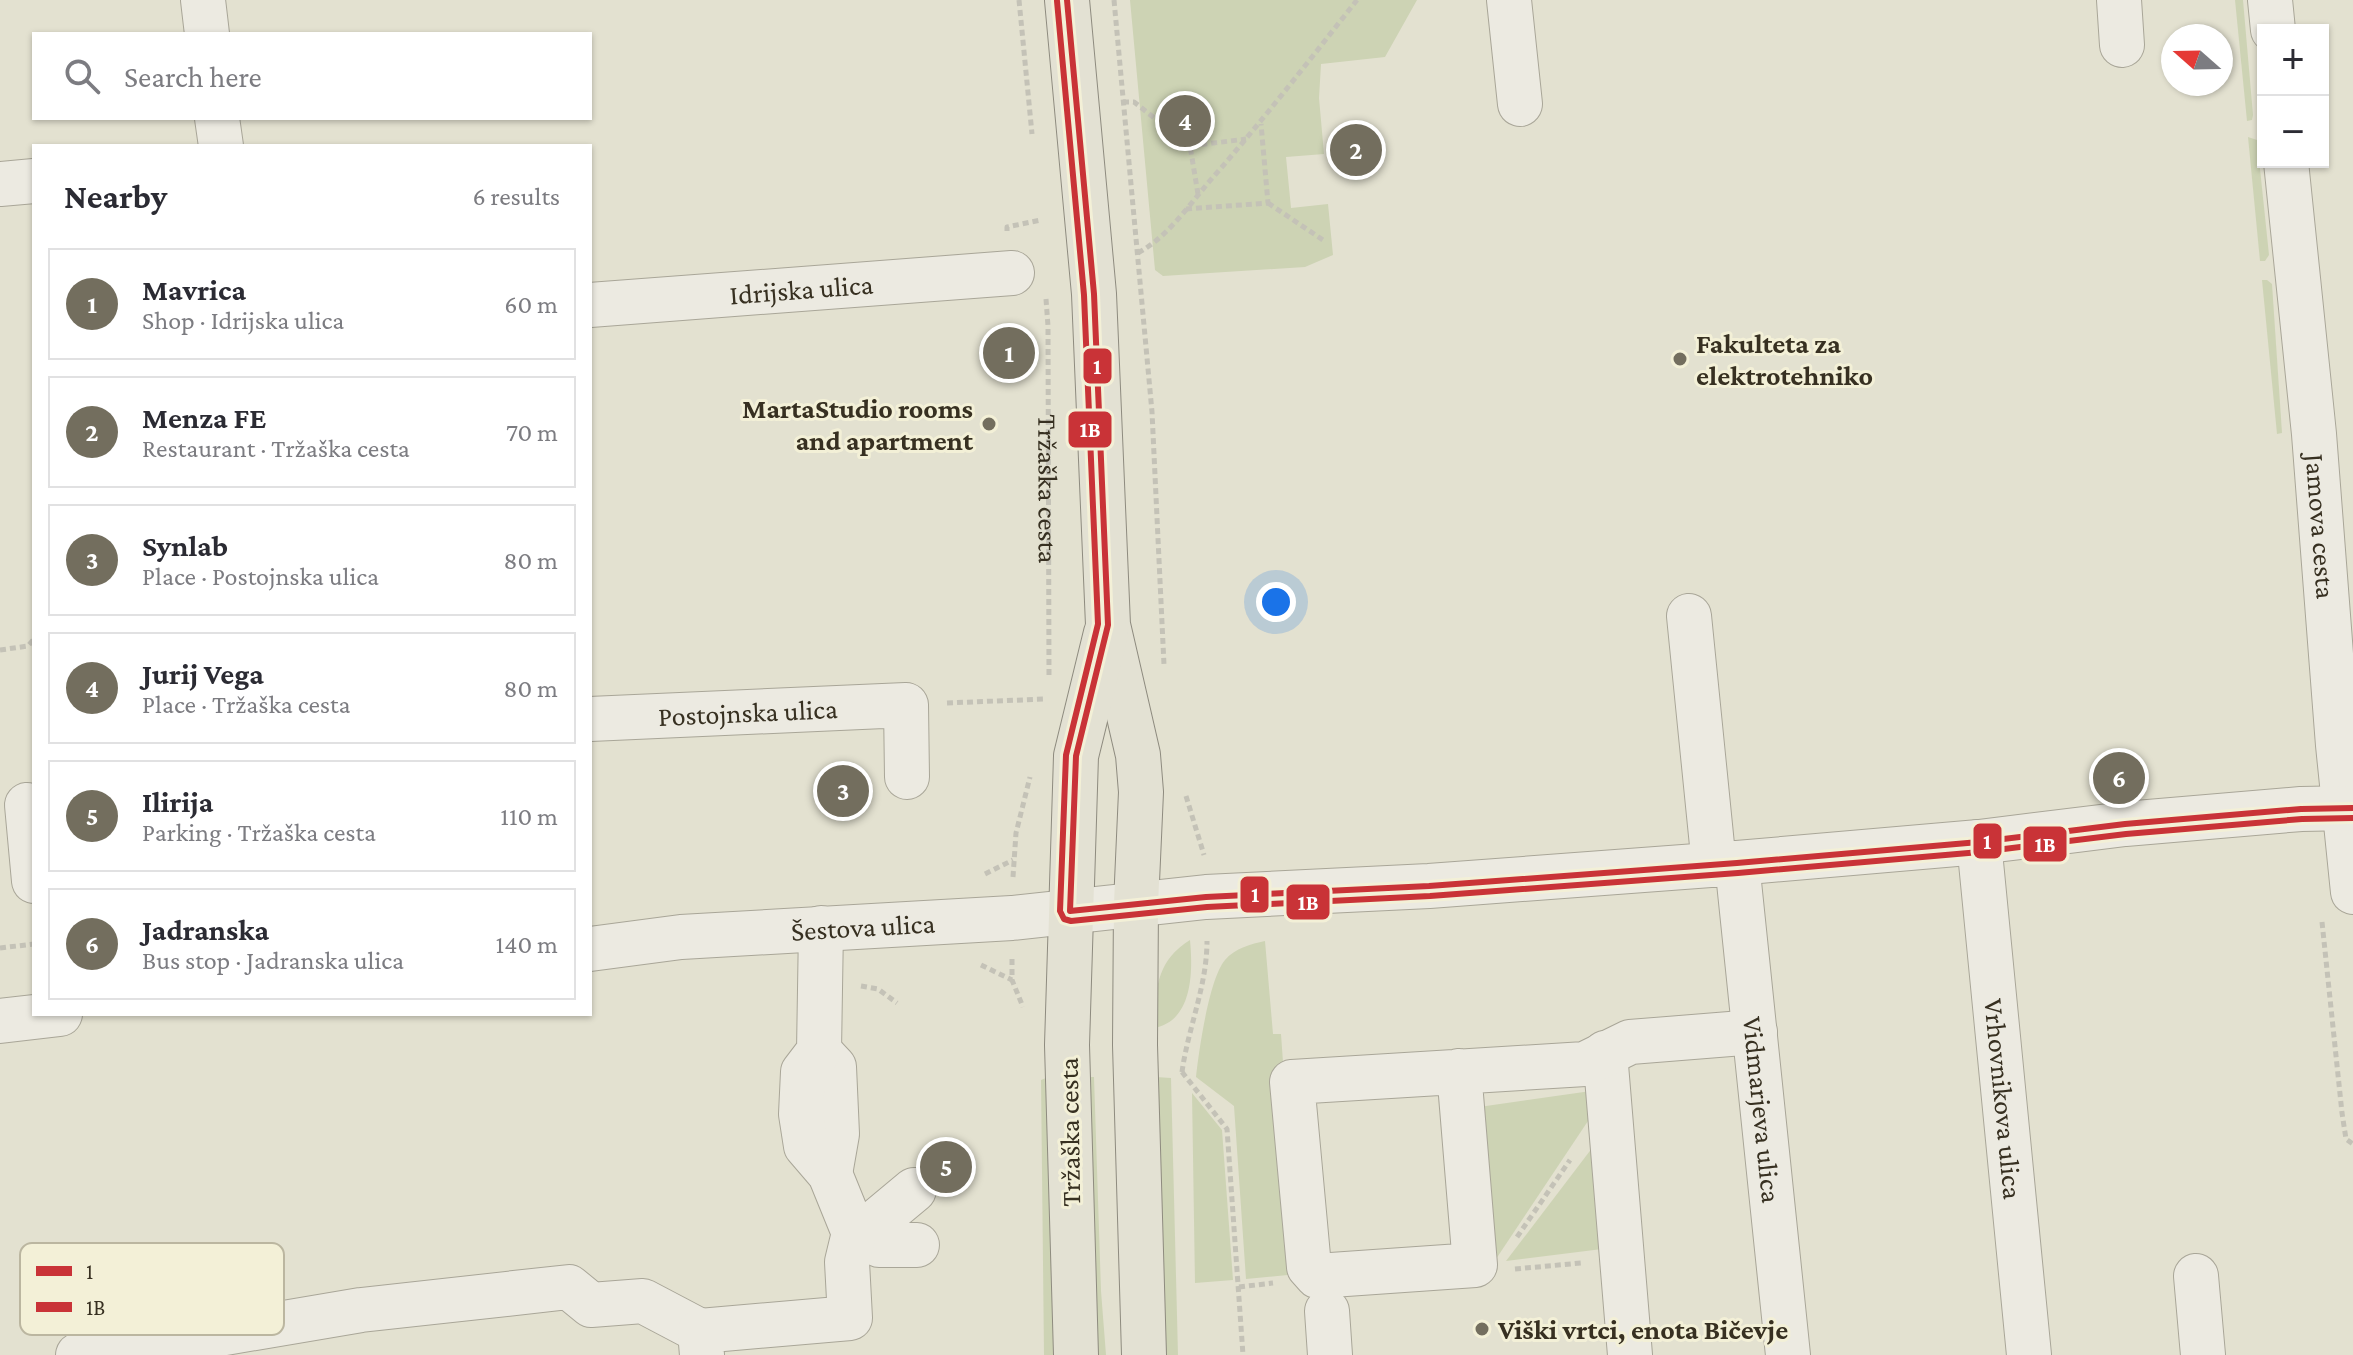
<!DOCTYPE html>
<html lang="en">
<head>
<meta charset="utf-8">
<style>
  :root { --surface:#fff; --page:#f7f7f7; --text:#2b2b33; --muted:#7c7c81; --line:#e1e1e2; --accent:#736e5e }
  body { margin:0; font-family:"Crimson Pro",serif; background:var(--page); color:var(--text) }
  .controls { position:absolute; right:24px; top:24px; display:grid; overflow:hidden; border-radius:0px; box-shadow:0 2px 6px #0004 }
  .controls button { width:72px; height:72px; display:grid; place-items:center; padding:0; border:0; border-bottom:2px solid var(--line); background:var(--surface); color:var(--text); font:40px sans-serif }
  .compass { position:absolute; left:2161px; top:24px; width:72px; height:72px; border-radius:50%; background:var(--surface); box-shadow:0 2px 6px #0004; rotate:290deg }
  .you { position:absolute; left:1276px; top:602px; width:28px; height:28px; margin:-20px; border:6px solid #fff; border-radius:50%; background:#1a73e8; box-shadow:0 0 0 12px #1a73e833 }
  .badge { display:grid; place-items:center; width:52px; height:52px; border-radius:50%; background:var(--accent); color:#fff; font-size:26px; font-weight:700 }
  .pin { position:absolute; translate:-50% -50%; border:4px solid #fff; box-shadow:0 2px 8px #0006 }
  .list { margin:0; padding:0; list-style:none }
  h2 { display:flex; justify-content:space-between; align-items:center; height:104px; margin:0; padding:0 32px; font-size:34px }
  h2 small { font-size:26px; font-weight:400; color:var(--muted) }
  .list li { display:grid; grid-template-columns:52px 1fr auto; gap:24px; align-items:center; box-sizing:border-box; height:112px; margin:0 16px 16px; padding:0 16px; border:2px solid var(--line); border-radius:0px }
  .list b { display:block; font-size:30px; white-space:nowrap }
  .list p { margin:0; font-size:26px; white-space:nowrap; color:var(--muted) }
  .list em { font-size:26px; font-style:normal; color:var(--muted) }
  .icon { flex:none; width:44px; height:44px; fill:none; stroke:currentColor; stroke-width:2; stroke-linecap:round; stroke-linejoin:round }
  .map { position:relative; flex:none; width:2353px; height:1355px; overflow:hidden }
  .search { position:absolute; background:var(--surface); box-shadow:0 2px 6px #0004; left:32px; top:32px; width:560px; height:88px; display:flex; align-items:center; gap:20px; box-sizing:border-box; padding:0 28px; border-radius:0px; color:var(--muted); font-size:30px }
  .panel { position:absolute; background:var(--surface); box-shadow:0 2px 6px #0004; left:32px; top:144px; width:560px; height:872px; border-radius:0px }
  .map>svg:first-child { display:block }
  .green { fill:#cdd3b4 }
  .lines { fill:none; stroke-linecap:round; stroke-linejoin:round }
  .minor-casing { stroke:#a9a698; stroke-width:46 }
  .major-casing { stroke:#8e8b7f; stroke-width:46 }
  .path { stroke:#c4c2b7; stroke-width:5; stroke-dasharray:6 4; stroke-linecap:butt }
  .minor { stroke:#eceae1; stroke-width:44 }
  .major { stroke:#e3e1d3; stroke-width:44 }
  .bus-1-casing { stroke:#f3f0d7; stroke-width:12 }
  .bus-2-casing { stroke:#f3f0d7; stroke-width:12 }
  .bus-1 { stroke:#c93337; stroke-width:6 }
  .bus-2 { stroke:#c93337; stroke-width:6 }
  .poi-dot { fill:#736e5e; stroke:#f3f0d7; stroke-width:3 }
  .labels { text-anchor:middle; stroke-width:6; stroke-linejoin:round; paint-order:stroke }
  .street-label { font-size:28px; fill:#373021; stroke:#f3f0d7 }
  .poi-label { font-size:28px; font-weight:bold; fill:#373021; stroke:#f3f0d7; text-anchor:start }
  .key { fill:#f3f0d7; stroke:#bbb6a0; stroke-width:2 }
  .key-label { font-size:22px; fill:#373021 }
  .line-badge { stroke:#f3f0d7; stroke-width:3 }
  .badge-label { font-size:22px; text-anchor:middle; font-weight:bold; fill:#fff }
</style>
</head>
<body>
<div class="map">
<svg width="2353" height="1355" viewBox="0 0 2353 1355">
  <rect width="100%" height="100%" fill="#e3e1d0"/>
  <g class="green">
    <polygon points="1130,0 1417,0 1385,57 1321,64 1319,98 1324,154 1286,157 1291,208 1328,204 1333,255 1305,267 1163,276 1155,270"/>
    <polygon points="2235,0 2243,0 2253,115 2252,120 2247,121"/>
    <polygon points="2248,137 2257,140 2269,255 2265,261 2260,261"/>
    <polygon points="2262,280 2267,280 2272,284 2282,433 2277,434"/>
    <path d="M1190,940C1193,971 1193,1021 1154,1028C1156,990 1155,962 1190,940Z"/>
    <path d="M1265,941L1273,1034H1281L1298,1274L1246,1279L1234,1106L1196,1077C1199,1050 1209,979 1225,960C1235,948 1251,944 1265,941Z"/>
    <polygon points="1088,1077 1094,1077 1101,1291 1106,1355 1097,1355"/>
    <polygon points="1156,1077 1171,1078 1178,1355 1164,1355"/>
    <polygon points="1046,1078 1054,1355 1044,1355 1041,1080"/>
    <polygon points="1598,1090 1600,1103 1494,1262 1479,1107"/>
    <polygon points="1192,1093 1222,1130 1233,1280 1195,1283"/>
    <polygon points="1602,1135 1610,1248 1506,1261"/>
  </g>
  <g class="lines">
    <g class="minor-casing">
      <g id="minor">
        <polyline points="203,0 207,34"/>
        <polyline points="1509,0 1520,104"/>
        <polyline points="2119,0 2122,45"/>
        <polyline points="2270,0 2273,30"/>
        <polyline points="217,118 221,146"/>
        <path id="s2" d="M2286,162L2314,434L2338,745L2353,892"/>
        <polyline points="0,184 34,181"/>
        <path id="s3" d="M590,305L1012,273"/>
        <polyline points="1689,616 1714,865"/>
        <path id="s4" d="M590,719L906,705L907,777"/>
        <polyline points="27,805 34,881"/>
        <path id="s5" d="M1979,842L2029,1355"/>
        <path id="s6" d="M1737,863L1788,1355"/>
        <path id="s7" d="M590,949L681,937L1012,918L1206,897L1429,886L1737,863L1979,842L2125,824L2301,809L2353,808"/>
        <polyline points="0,1021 60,1014"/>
        <polyline points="819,1051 834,1067 837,1134 830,1174"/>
        <polyline points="1605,1053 1630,1355"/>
        <polyline points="1459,1071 1475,1265 1317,1276 1309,1267 1292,1082 1585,1064 1630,1042 1755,1032"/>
        <polyline points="854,1233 878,1220 914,1190"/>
        <polyline points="854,1233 879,1245 917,1245"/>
        <polyline points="2196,1276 2203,1355"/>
        <polyline points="1327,1311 1330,1355"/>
        <polyline points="78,1355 166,1343 361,1310 569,1287 591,1305 643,1301 700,1331"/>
        <polyline points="702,1355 700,1331 850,1318 847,1262 854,1233 830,1174 806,1146 801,1114 803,1072 819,1051 821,928"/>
      </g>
    </g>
    <g class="major-casing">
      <g id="major">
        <polyline points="1067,0 1094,294 1108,625 1138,755 1141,792 1136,904 1135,1045 1144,1355"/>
        <polyline points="1076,1355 1067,1045 1076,756 1106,633"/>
      </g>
    </g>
    <g class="path">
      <polyline points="1019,0 1032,134"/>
      <polyline points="1114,0 1152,412 1164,665"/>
      <polyline points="1123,102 1134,102 1190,146"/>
      <polyline points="1198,194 1190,146 1246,139"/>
      <polyline points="1268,203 1326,242"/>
      <polyline points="1186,209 1268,203 1261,124"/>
      <polyline points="1007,231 1007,227 1041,220"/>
      <path d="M1138,253C1167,237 1187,208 1208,183C1260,124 1308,62 1357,0"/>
      <path id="s1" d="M1046,299L1048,326L1049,677"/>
      <polyline points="0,650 28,646 34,639"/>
      <polyline points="947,703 1045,699"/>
      <polyline points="1186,796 1204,855"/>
      <polyline points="985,874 1013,860"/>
      <polyline points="1013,877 1016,833 1030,777"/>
      <polyline points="2322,922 2342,1113 2346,1139 2353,1144"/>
      <polyline points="0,948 34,944"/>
      <polyline points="1012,959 1012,980 1023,1007"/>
      <polyline points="981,965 1012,980"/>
      <polyline points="861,986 878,989 897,1003"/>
      <path d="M1182,1072C1188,1028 1207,986 1207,941"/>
      <polyline points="1182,1072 1227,1129 1243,1355"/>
      <polyline points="1517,1237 1570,1160"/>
      <polyline points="1515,1269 1581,1263"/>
      <polyline points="1239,1287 1273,1283"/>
    </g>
    <use href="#minor" class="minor"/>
    <use href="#major" class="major"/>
    <g class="bus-1-casing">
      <polyline id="bus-1" points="1067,0 1094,294 1108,625 1076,756 1070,911 1206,897 1429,886 1737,863 1979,842 2125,824 2301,809 2353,808"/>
    </g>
    <g class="bus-2-casing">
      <polyline id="bus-2" points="1057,1 1084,295 1098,624 1066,755 1060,911 1064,919 1071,921 1207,907 1430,896 1738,873 1980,852 2126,834 2302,819 2353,818"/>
    </g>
    <use href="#bus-1" class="bus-1"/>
    <use href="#bus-2" class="bus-2"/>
  </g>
  <g class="poi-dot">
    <circle cx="1680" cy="359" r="8"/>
    <circle cx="989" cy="424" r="8"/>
    <circle cx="1482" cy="1329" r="8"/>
  </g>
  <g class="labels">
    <g class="street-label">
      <text dy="10" stroke="none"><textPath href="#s3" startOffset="212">Idrijska ulica</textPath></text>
      <text dy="10" stroke="none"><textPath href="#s1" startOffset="190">Tržaška cesta</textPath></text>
      <text dy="10" stroke="none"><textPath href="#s2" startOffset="366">Jamova cesta</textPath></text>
      <text dy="10" stroke="none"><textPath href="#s4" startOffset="158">Postojnska ulica</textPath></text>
      <text dy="10" stroke="none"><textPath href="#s7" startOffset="274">Šestova ulica</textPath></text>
      <text dy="10" stroke="none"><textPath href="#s5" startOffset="258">Vrhovnikova ulica</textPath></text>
      <text dy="10" stroke="none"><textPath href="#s6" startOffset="248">Vidmarjeva ulica</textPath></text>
      <text transform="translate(1069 1132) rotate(-91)" y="10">Tržaška cesta</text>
    </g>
    <g class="poi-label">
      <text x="1696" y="353">Fakulteta za<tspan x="1696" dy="32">elektrotehniko</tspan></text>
      <text x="973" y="418" text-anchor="end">MartaStudio rooms<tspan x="973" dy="32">and apartment</tspan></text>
      <text x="1498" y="1339">Viški vrtci, enota Bičevje</text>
    </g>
  </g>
  <rect x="20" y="1243" width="264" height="92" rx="12" class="key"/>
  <rect x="36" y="1266" width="36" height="10" fill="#c93337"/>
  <rect x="36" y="1302" width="36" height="10" fill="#c93337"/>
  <g class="key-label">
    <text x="86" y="1279">1</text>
    <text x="86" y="1315">1B</text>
  </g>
  <g class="line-badge">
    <rect x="1082" y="347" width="31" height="38" rx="8" fill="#c93337"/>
    <rect x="1067" y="410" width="46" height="39" rx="8" fill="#c93337"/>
    <rect x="1972" y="822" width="31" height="38" rx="8" fill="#c93337"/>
    <rect x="2022" y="825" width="46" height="38" rx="8" fill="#c93337"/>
    <rect x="1239" y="875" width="31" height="39" rx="8" fill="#c93337"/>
    <rect x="1285" y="883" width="46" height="38" rx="8" fill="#c93337"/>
  </g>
  <g class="badge-label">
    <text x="1097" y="374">1</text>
    <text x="1090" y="437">1B</text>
    <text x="1987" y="849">1</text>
    <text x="2045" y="852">1B</text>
    <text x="1255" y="902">1</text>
    <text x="1308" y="910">1B</text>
  </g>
</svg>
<div class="controls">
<button>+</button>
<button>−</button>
</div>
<svg class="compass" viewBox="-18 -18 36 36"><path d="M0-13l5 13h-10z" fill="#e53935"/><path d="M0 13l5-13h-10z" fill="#7c7c81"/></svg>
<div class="you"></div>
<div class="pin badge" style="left:1009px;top:353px">1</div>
<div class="pin badge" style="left:1356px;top:150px">2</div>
<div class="pin badge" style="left:843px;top:791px">3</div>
<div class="pin badge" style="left:1185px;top:121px">4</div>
<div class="pin badge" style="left:946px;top:1167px">5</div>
<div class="pin badge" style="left:2119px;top:778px">6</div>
<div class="search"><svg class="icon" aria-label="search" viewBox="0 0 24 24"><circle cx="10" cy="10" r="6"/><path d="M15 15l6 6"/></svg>Search here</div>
<section class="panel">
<h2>Nearby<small>6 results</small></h2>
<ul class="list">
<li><span class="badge">1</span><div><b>Mavrica</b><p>Shop · Idrijska ulica</p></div><em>60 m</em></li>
<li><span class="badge">2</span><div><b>Menza FE</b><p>Restaurant · Tržaška cesta</p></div><em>70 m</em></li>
<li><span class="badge">3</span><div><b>Synlab</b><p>Place · Postojnska ulica</p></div><em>80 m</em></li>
<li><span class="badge">4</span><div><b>Jurij Vega</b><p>Place · Tržaška cesta</p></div><em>80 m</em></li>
<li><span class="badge">5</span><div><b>Ilirija</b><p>Parking · Tržaška cesta</p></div><em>110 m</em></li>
<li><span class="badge">6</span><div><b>Jadranska</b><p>Bus stop · Jadranska ulica</p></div><em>140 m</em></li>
</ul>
</section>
</div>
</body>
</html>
